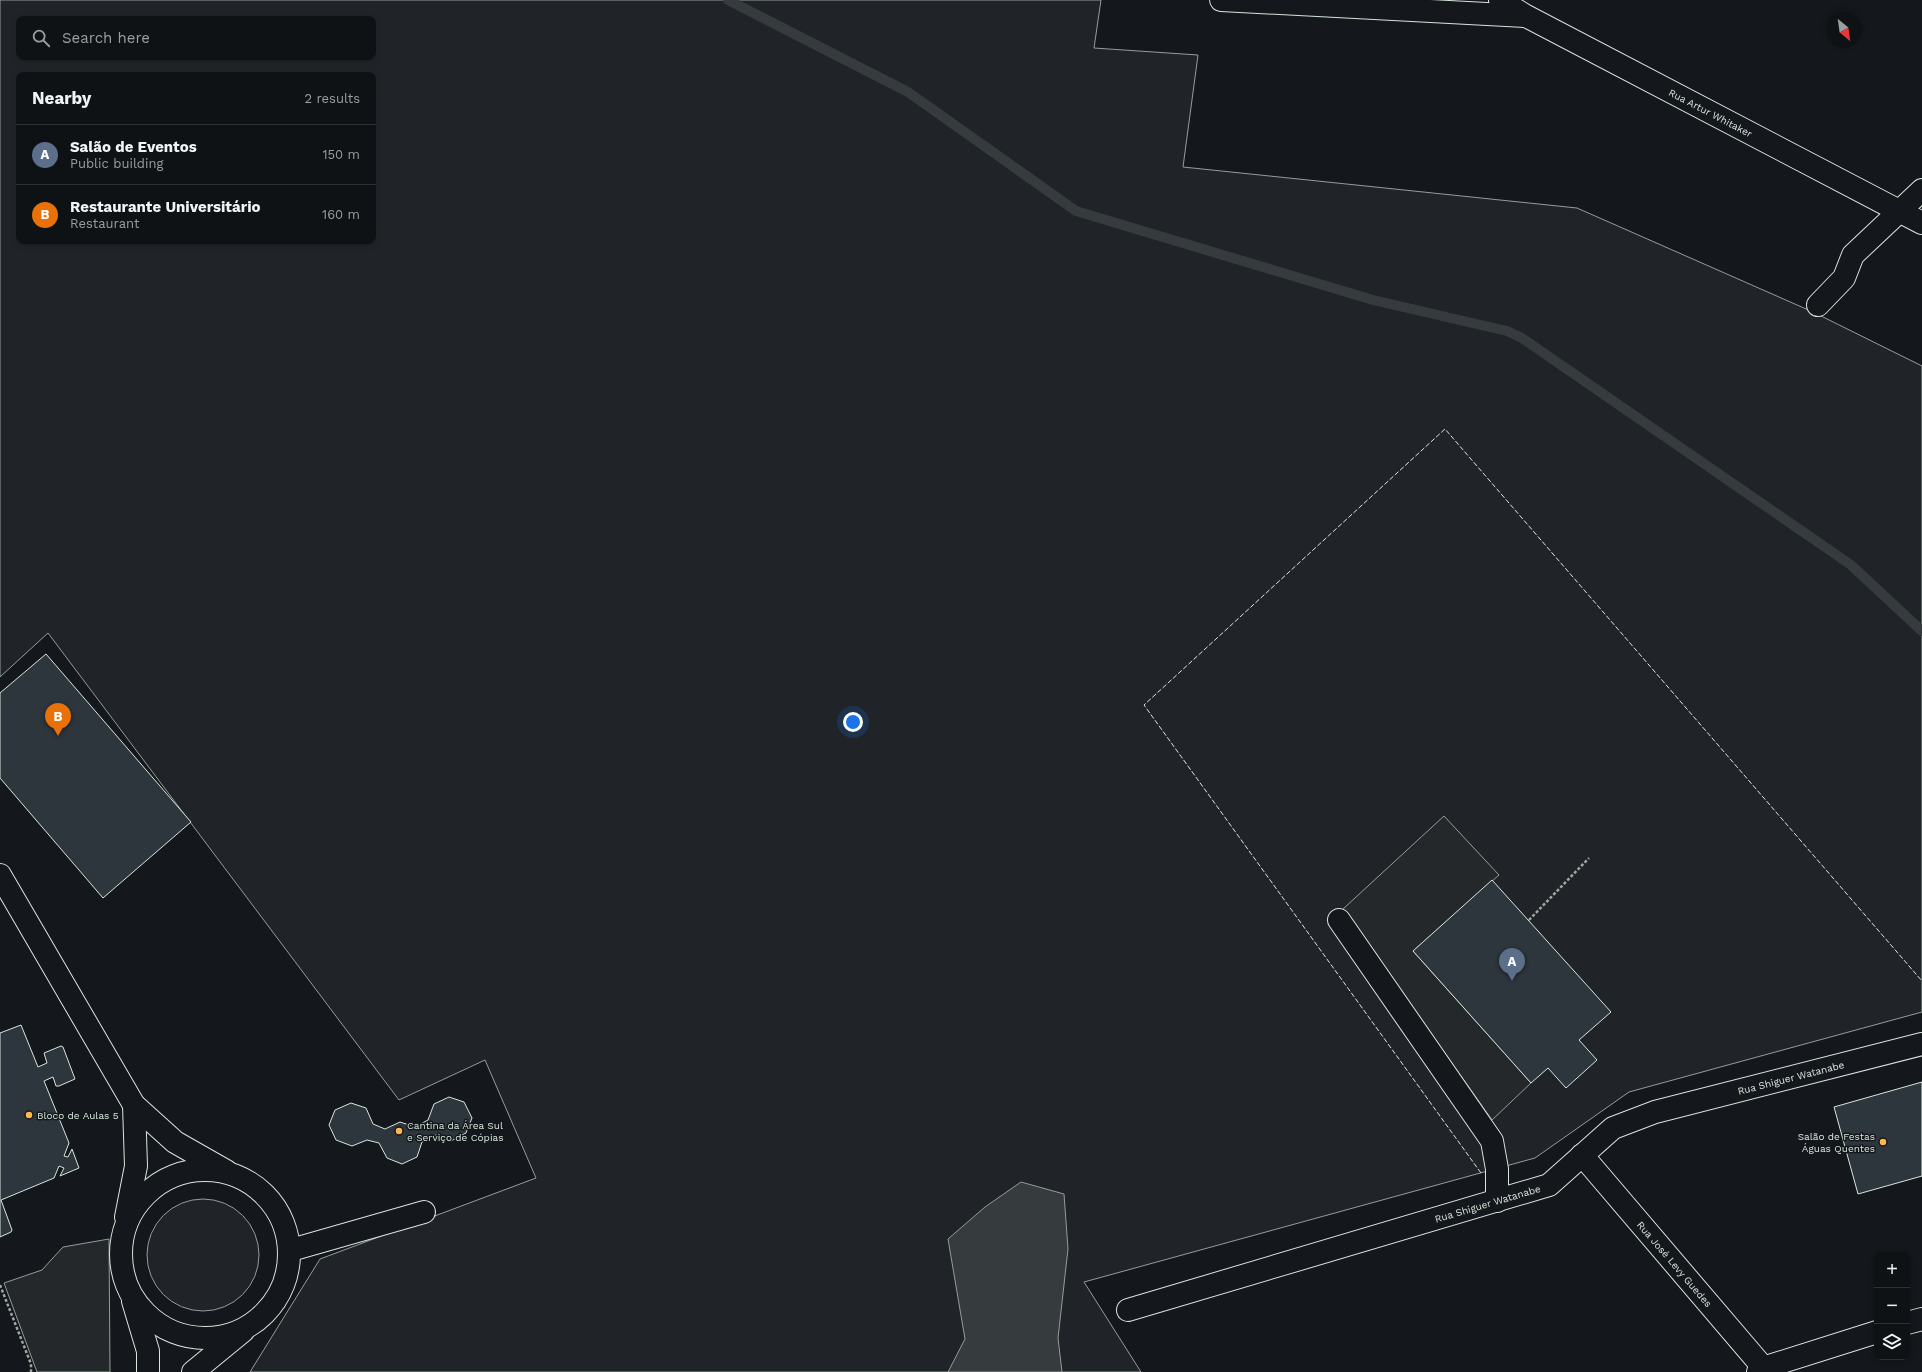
<!DOCTYPE html>
<html lang="en">
<head>
<meta charset="utf-8">
<style>
  :root { --surface:#0f1215; --page:#1d2022; --text:#f1f3f6; --muted:#9b9ea0; --line:#2f3234; --accent:#ffb74d }
  body { margin:0; font-family:"Work Sans",sans-serif; background:var(--page); color:var(--text) }
  .controls { position:absolute; right:12px; bottom:12px; display:grid; overflow:hidden; border-radius:8px; box-shadow:0 2px 6px #0003 }
  .controls button { width:36px; height:36px; display:grid; place-items:center; padding:0; border:0; border-bottom:1px solid var(--line); background:var(--surface); color:var(--text); font:20px sans-serif }
  .compass { position:absolute; left:1826px; top:12px; width:36px; height:36px; border-radius:50%; background:var(--surface); box-shadow:0 2px 6px #0003; rotate:151deg }
  .you { position:absolute; left:853px; top:722px; width:14px; height:14px; margin:-10px; border:3px solid #fff; border-radius:50%; background:#1a73e8; box-shadow:0 0 0 6px #1a73e833 }
  .badge { display:grid; place-items:center; width:26px; height:26px; border-radius:50%; background:var(--accent); color:#fff; font-size:13px; font-weight:700 }
  .pin { position:absolute; translate:-50% -33px; filter:drop-shadow(0 1px 2px #0008) }
  .pin::after { content:''; position:absolute; top:21px; width:14px; height:12px; background:inherit; clip-path:polygon(0 0,100% 0,50% 100%) }
  .list { margin:0; padding:0; list-style:none }
  h2 { display:flex; justify-content:space-between; align-items:center; height:52px; margin:0; padding:0 16px; font-size:17px }
  h2 small { font-size:13px; font-weight:400; color:var(--muted) }
  .list li { display:grid; grid-template-columns:26px 1fr auto; gap:12px; align-items:center; box-sizing:border-box; height:60px; padding:0 16px; border-top:1px solid var(--line) }
  .list b { display:block; font-size:15px; white-space:nowrap }
  .list p { margin:0; font-size:13px; white-space:nowrap; color:var(--muted) }
  .list em { font-size:13px; font-style:normal; color:var(--muted) }
  .icon { flex:none; width:22px; height:22px; fill:none; stroke:currentColor; stroke-width:2; stroke-linecap:round; stroke-linejoin:round }
  .map { position:relative; flex:none; width:1922px; height:1372px; overflow:hidden }
  .search { position:absolute; background:var(--surface); box-shadow:0 2px 6px #0003; left:16px; top:16px; width:360px; height:44px; display:flex; align-items:center; gap:10px; box-sizing:border-box; padding:0 14px; border-radius:8px; color:var(--muted); font-size:15px }
  .panel { position:absolute; background:var(--surface); box-shadow:0 2px 6px #0003; left:16px; top:72px; width:360px; height:172px; border-radius:8px }
  .map>svg:first-child { display:block }
  .green { fill:#202428; stroke:#939e99; fill-rule:evenodd }
  .parking { fill:#24282b; stroke:#939e99 }
  .water { fill:#363b3e; stroke:#939e99 }
  .lines { fill:none; stroke-linecap:round; stroke-linejoin:round }
  .stream { stroke:#363b3e; stroke-width:10 }
  .building { fill:#2c363c; stroke:#d8e6dc }
  .minor-casing { stroke:#d8e6dc; stroke-width:24 }
  .path { stroke:#9da8a2; stroke-width:2.5; stroke-dasharray:3 2; stroke-linecap:butt }
  .minor { stroke:#14181c; stroke-width:22 }
  .fence { stroke:#d8e6dc; stroke-width:1; stroke-dasharray:5 2; stroke-linecap:butt }
  .poi-dot { fill:#ffb74d; stroke:#14181c; stroke-width:1.5 }
  .labels { text-anchor:middle; stroke-width:3; stroke-linejoin:round; paint-order:stroke }
  .street-label { font-size:10px; fill:#d8e6dc; stroke:#14181c }
  .poi-label { font-size:10px; fill:#d8e6dc; stroke:#14181c; text-anchor:start }
</style>
</head>
<body>
<div class="map">
<svg width="1922" height="1372" viewBox="0 0 1922 1372">
  <rect width="100%" height="100%" fill="#14181c"/>
  <g class="green">
    <path d="M0,0H1101L1094,48L1198,55L1183,167L1577,208L1813,312L1922,366V1012L1629,1092L1535,1158L1084,1282L1141,1372H250L320,1259L536,1178L485,1060L399,1100L48,633L0,677ZM19,19H373V57H19ZM19,75H373V241H19Z"/>
    <circle cx="203" cy="1255" r="56"/>
  </g>
  <g class="parking">
    <polygon points="1444,816 1499,875 1413,951 1531,1083 1492,1120 1343,909"/>
    <polygon points="109,1239 110,1372 37,1372 4,1283 42,1270 63,1247"/>
  </g>
  <polygon class="water" points="1021,1182 1064,1194 1068,1249 1058,1338 1062,1372 948,1372 965,1339 948,1239 985,1207"/>
  <g class="lines">
    <polyline class="stream" points="728,0 908,92 1076,211 1373,300 1507,331 1522,338 1851,565 1922,631"/>
  </g>
  <g class="building">
    <polygon points="46,654 191,822 103,898 0,778 0,693"/>
    <polygon points="1492,880 1611,1012 1579,1040 1597,1060 1566,1088 1548,1068 1531,1083 1413,951"/>
    <polygon points="21,1025 38,1067 47,1063 44,1053 61,1046 63,1047 75,1079 59,1086 56,1086 53,1077 44,1081 69,1143 64,1156 68,1157 72,1149 79,1168 60,1176 64,1168 59,1166 54,1178 1,1200 12,1230 11,1232 0,1237 0,1033"/>
    <polygon points="1922,1082 1922,1176 1858,1194 1834,1107"/>
    <polygon points="449,1097 464,1102 472,1118 466,1133 451,1141 436,1135 422,1142 417,1157 402,1164 387,1158 379,1143 367,1140 352,1146 336,1140 329,1125 335,1110 351,1103 366,1108 373,1124 385,1129 400,1122 415,1127 428,1120 434,1104"/>
  </g>
  <g class="lines">
    <g class="minor-casing">
      <g id="minor">
        <polyline points="1221,0 1525,16"/>
        <path id="s1" d="M1500,0L1526,16L1922,223"/>
        <polyline points="1818,305 1844,278 1853,255 1922,190"/>
        <polyline points="0,875 134,1105 175,1142 226,1171"/>
        <polyline points="1339,920 1492,1141 1497,1169 1497,1201"/>
        <path id="s2" d="M1582,1155L1767,1372"/>
        <circle cx="205" cy="1254" r="84"/>
        <polyline points="126,1217 136,1166 134,1105"/>
        <polyline points="291,1250 424,1212"/>
        <polyline points="133,1301 148,1351 148,1372"/>
        <path id="s3" d="M1128,1310L1549,1185L1613,1128L1655,1112L1922,1044"/>
        <polyline points="1907,1323 1922,1319"/>
        <polyline points="193,1372 243,1331"/>
        <polyline points="1758,1372 1763,1368 1877,1332"/>
      </g>
    </g>
    <g class="path">
      <polyline points="1529,920 1589,858"/>
      <polyline points="0,1285 31,1364 31,1372"/>
    </g>
    <use href="#minor" class="minor"/>
    <polyline class="fence" points="1481,1173 1144,705 1445,429 1922,981"/>
  </g>
  <g class="poi-dot">
    <circle cx="29" cy="1115" r="4"/>
    <circle cx="399" cy="1131" r="4"/>
    <circle cx="1883" cy="1142" r="4"/>
  </g>
  <g class="labels">
    <g class="street-label">
      <text dy="4" stroke="none"><textPath href="#s1" startOffset="239">Rua Artur Whitaker</textPath></text>
      <text dy="4" stroke="none"><textPath href="#s3" startOffset="710">Rua Shiguer Watanabe</textPath></text>
      <text dy="4" stroke="none"><textPath href="#s3" startOffset="375">Rua Shiguer Watanabe</textPath></text>
      <text dy="4" stroke="none"><textPath href="#s2" startOffset="143">Rua José Levy Guedes</textPath></text>
    </g>
    <g class="poi-label">
      <text x="37" y="1119">Bloco de Aulas 5</text>
      <text x="407" y="1129">Cantina da Área Sul<tspan x="407" dy="12">e Serviço de Cópias</tspan></text>
      <text x="1875" y="1140" text-anchor="end">Salão de Festas<tspan x="1875" dy="12">Águas Quentes</tspan></text>
    </g>
  </g>
</svg>
<div class="controls">
<button>+</button>
<button>−</button>
<button><svg class="icon" aria-label="layers" viewBox="0 0 24 24"><path d="M12 4l9 5-9 5-9-5zM3 14l9 5 9-5"/></svg></button>
</div>
<svg class="compass" viewBox="-18 -18 36 36"><path d="M0-13l5 13h-10z" fill="#e53935"/><path d="M0 13l5-13h-10z" fill="#9b9ea0"/></svg>
<div class="you"></div>
<div class="pin badge" style="left:1512px;top:981px;background:#5c6f8a">A</div>
<div class="pin badge" style="left:58px;top:736px;background:#e8710a">B</div>
<div class="search"><svg class="icon" aria-label="search" viewBox="0 0 24 24"><circle cx="10" cy="10" r="6"/><path d="M15 15l6 6"/></svg>Search here</div>
<section class="panel">
<h2>Nearby<small>2 results</small></h2>
<ul class="list">
<li><span class="badge" style="background:#5c6f8a">A</span><div><b>Salão de Eventos</b><p>Public building</p></div><em>150 m</em></li>
<li><span class="badge" style="background:#e8710a">B</span><div><b>Restaurante Universitário</b><p>Restaurant</p></div><em>160 m</em></li>
</ul>
</section>
</div>
</body>
</html>
